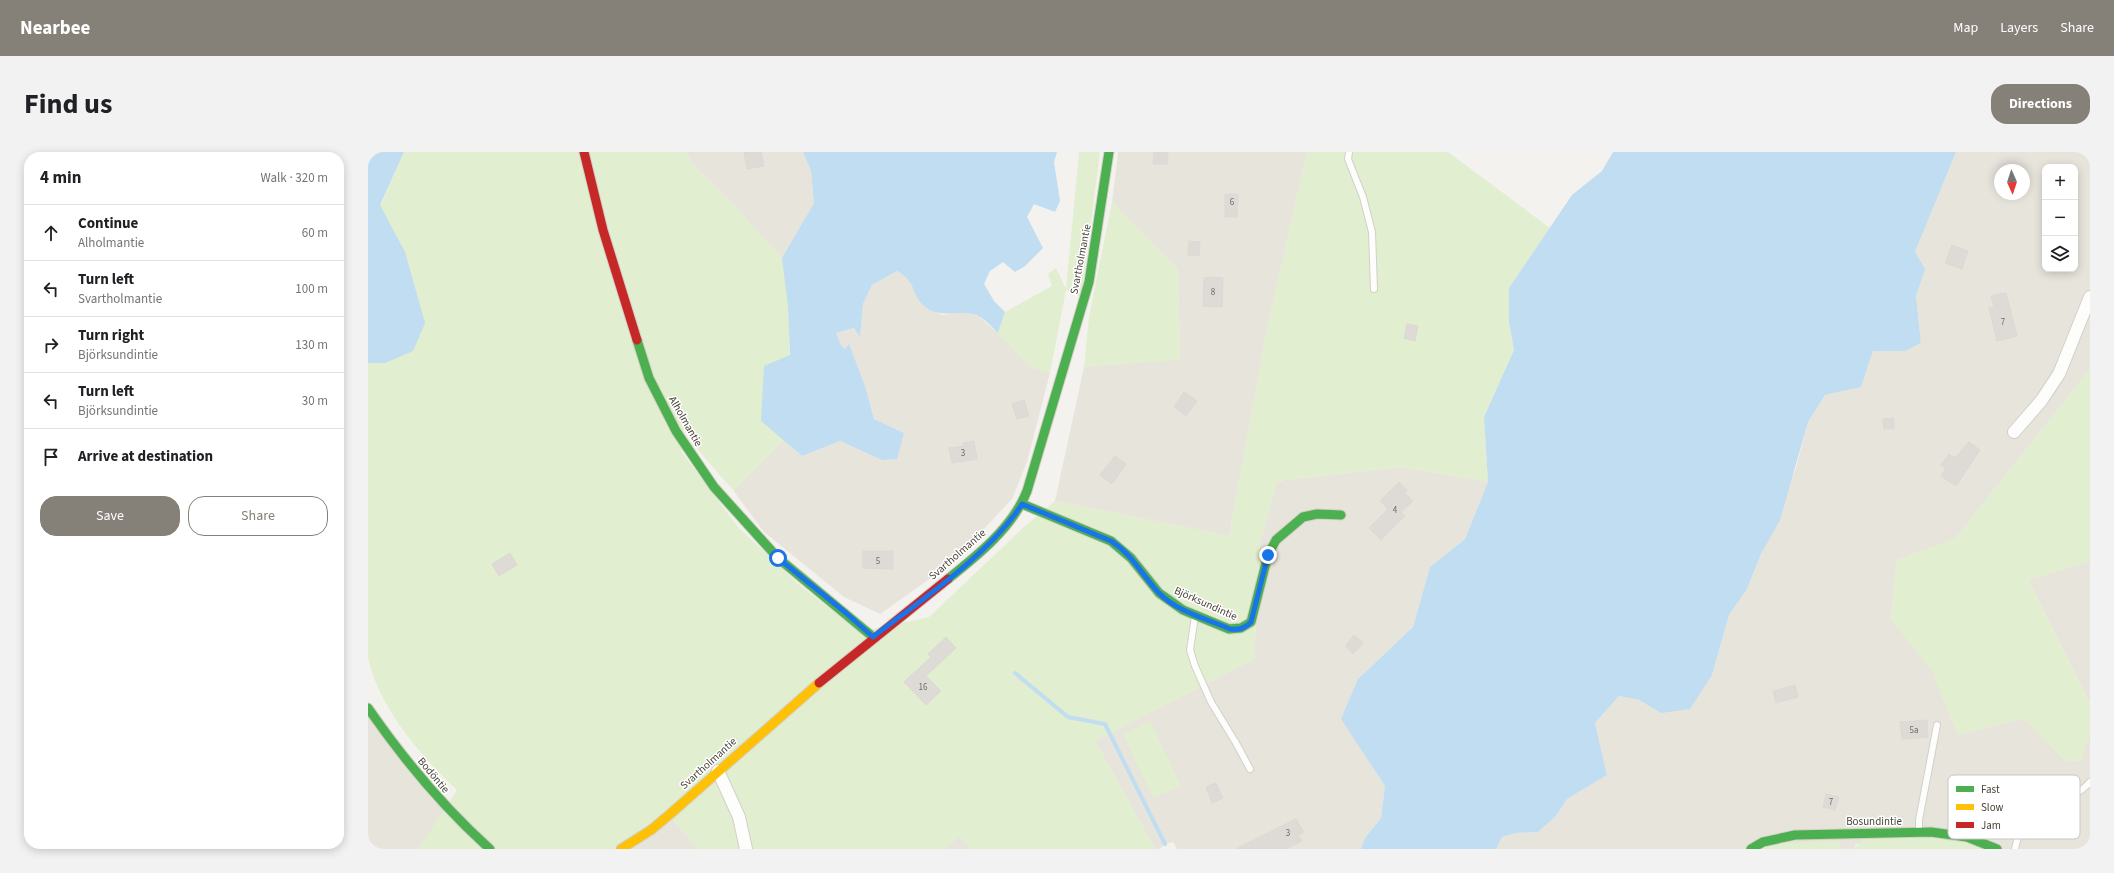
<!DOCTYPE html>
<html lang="en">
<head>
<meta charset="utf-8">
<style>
  :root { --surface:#fff; --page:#f2f2f2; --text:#202124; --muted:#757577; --line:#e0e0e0; --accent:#868178 }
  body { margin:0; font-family:"Source Sans 3",sans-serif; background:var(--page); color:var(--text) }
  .controls { position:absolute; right:12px; top:12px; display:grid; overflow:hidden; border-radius:8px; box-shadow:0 2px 10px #0003 }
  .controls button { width:36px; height:36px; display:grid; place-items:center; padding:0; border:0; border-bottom:1px solid var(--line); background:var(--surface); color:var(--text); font:20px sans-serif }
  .compass { position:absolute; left:1626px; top:12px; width:36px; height:36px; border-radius:50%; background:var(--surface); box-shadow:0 2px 10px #0003; rotate:177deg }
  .stop { position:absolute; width:12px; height:12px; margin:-9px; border:3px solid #1a73e8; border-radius:50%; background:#fff }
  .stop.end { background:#1a73e8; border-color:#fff; box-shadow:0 1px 4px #0008 }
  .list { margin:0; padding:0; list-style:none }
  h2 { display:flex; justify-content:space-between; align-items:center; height:52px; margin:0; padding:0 16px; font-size:17px }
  h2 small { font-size:13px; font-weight:400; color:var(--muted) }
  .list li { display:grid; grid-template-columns:26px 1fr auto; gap:12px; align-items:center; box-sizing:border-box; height:56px; padding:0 16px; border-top:1px solid var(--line) }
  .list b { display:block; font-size:15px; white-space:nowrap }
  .list p { margin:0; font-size:13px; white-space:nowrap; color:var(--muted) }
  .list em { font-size:13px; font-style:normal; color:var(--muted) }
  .actions { display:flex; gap:8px; padding:12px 16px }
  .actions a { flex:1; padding:9px 0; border:1px solid var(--accent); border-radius:16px; text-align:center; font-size:14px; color:var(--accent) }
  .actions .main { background:var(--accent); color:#fff }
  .icon { flex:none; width:22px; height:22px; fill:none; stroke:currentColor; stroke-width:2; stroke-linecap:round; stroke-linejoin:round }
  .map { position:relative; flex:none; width:1722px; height:697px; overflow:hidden; border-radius:16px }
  header { display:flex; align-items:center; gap:24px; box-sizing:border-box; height:56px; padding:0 20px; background:var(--accent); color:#fff }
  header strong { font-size:19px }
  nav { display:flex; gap:22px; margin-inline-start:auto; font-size:14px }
  .intro { display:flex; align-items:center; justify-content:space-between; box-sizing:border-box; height:96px; padding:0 24px }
  h1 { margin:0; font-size:28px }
  .button { padding:10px 18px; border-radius:16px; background:var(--accent); color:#fff; font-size:14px; font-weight:700 }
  main { display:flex; gap:24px; padding:0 24px }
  aside { flex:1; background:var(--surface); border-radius:16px; box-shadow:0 2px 10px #0003 }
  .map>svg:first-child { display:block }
  .residential { fill:#e7e4dc; fill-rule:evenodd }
  .green { fill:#e1eecf }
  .water { fill:#c0ddf1 }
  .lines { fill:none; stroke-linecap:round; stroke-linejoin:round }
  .stream { stroke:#c0ddf1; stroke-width:4 }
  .building { fill:#dedbd6; stroke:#dcd9d4 }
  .lane-casing { stroke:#d2d0cb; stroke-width:8 }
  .street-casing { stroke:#d2d0cb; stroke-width:14 }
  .fast-casing { stroke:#d3cfc5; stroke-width:11 }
  .slow-casing { stroke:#d3cfc5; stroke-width:11 }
  .jam-casing { stroke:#d3cfc5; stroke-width:11 }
  .lane { stroke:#fdfdfc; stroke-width:6 }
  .street { stroke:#fdfdfc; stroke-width:12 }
  .fast { stroke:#4caf50; stroke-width:9 }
  .slow { stroke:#ffc107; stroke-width:9 }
  .jam { stroke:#c62828; stroke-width:9 }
  .route { stroke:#1a73e8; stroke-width:5 }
  .labels { text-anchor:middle; stroke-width:3; stroke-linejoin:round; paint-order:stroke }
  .number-label { font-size:9px; fill:#706a61 }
  .street-label { font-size:11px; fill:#4b4439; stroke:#fff }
  .key { fill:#fff; stroke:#c9c7c4; stroke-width:1 }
  .key-label { font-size:11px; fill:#4b4439 }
</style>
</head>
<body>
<header>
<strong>Nearbee</strong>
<nav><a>Map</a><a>Layers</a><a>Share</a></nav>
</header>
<div class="intro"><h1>Find us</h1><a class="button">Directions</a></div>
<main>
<aside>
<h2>4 min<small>Walk · 320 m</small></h2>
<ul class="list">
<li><svg class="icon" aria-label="ahead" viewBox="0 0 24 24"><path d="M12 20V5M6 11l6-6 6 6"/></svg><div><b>Continue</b><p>Alholmantie</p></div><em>60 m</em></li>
<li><svg class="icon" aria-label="left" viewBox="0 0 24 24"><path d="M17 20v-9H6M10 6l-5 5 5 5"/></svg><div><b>Turn left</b><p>Svartholmantie</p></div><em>100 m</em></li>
<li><svg class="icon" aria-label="right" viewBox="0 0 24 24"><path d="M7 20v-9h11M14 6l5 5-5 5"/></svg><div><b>Turn right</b><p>Björksundintie</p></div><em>130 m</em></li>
<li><svg class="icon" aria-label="left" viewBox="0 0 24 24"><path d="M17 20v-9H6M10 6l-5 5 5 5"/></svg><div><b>Turn left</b><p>Björksundintie</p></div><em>30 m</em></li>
<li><svg class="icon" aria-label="arrive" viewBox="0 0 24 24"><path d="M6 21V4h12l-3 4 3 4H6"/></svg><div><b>Arrive at destination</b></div></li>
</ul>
<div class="actions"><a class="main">Save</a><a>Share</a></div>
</aside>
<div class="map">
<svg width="1722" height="697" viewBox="0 0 1722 697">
  <rect width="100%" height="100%" fill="#f4f2ee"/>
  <g class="residential">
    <polygon points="318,0 435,0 443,19 446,51 414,106 362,49 326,14"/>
    <polygon points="750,0 939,0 899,177 861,384 687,349 716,215 812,207 810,118 744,50"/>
    <path d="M1588,0H1722V217L1587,387L1529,408L1523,467L1564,518L1590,583L1656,566L1699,610L1713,608L1722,582V697H1624L1488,692L1486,697H1474L1469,689L1385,697H1128L1134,685L1148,681L1170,680L1188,664L1199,647L1239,623L1227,571L1251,544L1271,548L1293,561L1344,523L1361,463L1379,437L1428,316L1440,270L1457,243L1493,235L1505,199H1537L1553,191L1548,144L1556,117L1547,100ZM1677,15H1707V117H1677ZM1632,18H1656V42H1632Z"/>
    <polygon points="529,119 539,125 555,153 574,163 594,160 610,164 630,181 663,215 682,221 659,310 644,347 584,411 512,462 476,445 396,380 365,338 415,288 434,304 472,289 514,308 536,281 506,267 497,234 481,193 477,197 473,193 468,181 486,176 492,184 495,152 504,133"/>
    <polygon points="1032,315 1120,330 1097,387 1062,415 1045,475 990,527 1003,613 1017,634 1013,666 997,686 993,697 809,697 805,690 797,692 792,697 787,697 727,589 886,507 892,391 909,329"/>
    <polygon points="1722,409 1722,552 1660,428"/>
    <polygon points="0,563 90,669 51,697 0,697"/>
    <polygon points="301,663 330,697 254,697"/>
    <polygon points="592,684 603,697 576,697"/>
  </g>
  <g class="green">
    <path d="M36,0H318L326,14L368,55L414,106L446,51L443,19L435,0H470L421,175L423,294L415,288L365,338L331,299L317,269L313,299L370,375L429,431L491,480L561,465L656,375L687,349L861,384L899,177L939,0H1080L1182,76L1141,136V170L1146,198L1116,265L1120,330L1032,315L909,329L892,391L886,507L727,589L787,697H603L592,684L576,697H330L301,663L254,697H50L89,638C53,605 10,554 0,505V32L13,52Z"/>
    <polygon points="711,0 732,0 713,145 698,138 682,221 663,216 630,181 637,160 684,134 680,122 688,116 698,137"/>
    <polygon points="744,50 810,118 812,208 716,215 721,165"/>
    <polygon points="1722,217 1722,409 1660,428 1722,552 1722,582 1713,608 1699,610 1656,566 1590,583 1564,519 1523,468 1529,408 1587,387"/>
    <polygon points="782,569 813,634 785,646 755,582"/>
    <polygon points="1570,683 1624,697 1486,697 1496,686"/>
    <polygon points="1469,689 1474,697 1385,697 1396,692"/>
  </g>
  <g class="water">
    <polygon points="0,0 36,0 12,53 37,100 57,171 45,199 17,211 0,211"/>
    <path d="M435,0H689L686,10L692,49L687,60L666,52L659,65L675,96L657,114L647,120L635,110L622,119L616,132L626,149L637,160L630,181C624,175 616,166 608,163C590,157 570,168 555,153C543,141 548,129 529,119L504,133L495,152L492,185L486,176L468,181L473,193L477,197L481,192L497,234L506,267L536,281L529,307L514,308L472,289L434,304L393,269L396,214L422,203L420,154L414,106L446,51L443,19Z"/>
    <polygon points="1245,0 1588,0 1547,100 1557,117 1548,144 1553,191 1537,199 1505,199 1493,235 1457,243 1440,270 1412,368 1393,402 1379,437 1361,463 1344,523 1322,557 1293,561 1271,548 1251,544 1227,571 1239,623 1199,647 1188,664 1170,680 1148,681 1134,685 1128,697 993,697 997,686 1013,666 1017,634 973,567 990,527 1045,475 1062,415 1097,387 1120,330 1116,265 1146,198 1141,170 1141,136 1204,43 1234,19"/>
  </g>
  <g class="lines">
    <polyline class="stream" points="647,521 700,565 737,572 797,692"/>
  </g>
  <g class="building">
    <polygon points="376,0 393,0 396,14 379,17"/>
    <polygon points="786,0 800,0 799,12 785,12"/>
    <polygon points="857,42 870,42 869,65 857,65"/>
    <polygon points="821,89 832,90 831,104 820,103"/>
    <polygon points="1584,93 1600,99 1594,117 1577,111"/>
    <polygon points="844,125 855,126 854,155 835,154 836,126"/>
    <polygon points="1638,141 1649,184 1629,189 1621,156 1626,155 1623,144"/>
    <polygon points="1039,172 1050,174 1047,189 1036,186"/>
    <polygon points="816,240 829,249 818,264 806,255"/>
    <polygon points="656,248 661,264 649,267 644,252"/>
    <polygon points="1526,266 1526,277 1516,277 1515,267"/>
    <polygon points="606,289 609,307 584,311 581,296 596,294 595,291"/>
    <polygon points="1601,290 1612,298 1588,334 1573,324 1578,316 1573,313 1581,302 1587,306"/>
    <polygon points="747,304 758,312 744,332 732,323"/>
    <polygon points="1031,330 1039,338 1037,341 1045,349 1033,360 1037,364 1013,388 1001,376 1020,357 1012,349"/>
    <polygon points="495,399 525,399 525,417 495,416"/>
    <polygon points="142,401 149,413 131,424 124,412"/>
    <polygon points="986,483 995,491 985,502 977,494"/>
    <polygon points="578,485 588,496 558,524 573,539 558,553 536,530 563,505 560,502"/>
    <polygon points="1427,533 1430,545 1408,551 1405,539"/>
    <polygon points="1559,568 1560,585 1534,587 1532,570"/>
    <polygon points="848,631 855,646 844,651 838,635"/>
    <polygon points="1458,642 1471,645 1467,658 1455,655"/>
    <polygon points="928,667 936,680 930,683 934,689 918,697 868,697"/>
  </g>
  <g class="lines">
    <g class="lane-casing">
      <g id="lane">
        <polyline points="981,0 980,7 995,45 1004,80 1006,137"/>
        <polyline points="827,464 822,498 827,514 843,550 868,591 882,617"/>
        <polyline points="1551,679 1551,668 1569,573"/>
        <path d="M1647,697C1652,659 1700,655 1722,630"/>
      </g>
    </g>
    <g class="street-casing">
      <g id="street">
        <polyline points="1646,280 1673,249 1691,222 1722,145"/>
        <polyline points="350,619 371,665 378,697"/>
      </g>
    </g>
    <g class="fast-casing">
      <g id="fast">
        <polyline points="269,188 281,226 308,279 346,335 410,406 505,485"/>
        <polyline points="654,352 743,389 763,406 791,441 815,458 861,477 873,476 883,470 900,403 908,388 935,365 949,362 973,363"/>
        <path d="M580,427C610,403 645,375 659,339L721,130L741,0"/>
        <path d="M0,556C36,608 75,655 122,697"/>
        <polyline points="1383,697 1395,690 1427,683 1563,680 1599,685 1629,697"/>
      </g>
    </g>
    <g class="slow-casing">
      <polyline id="slow" points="253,697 283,678 301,663 451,531"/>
    </g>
    <g class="jam-casing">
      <g id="jam">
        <polyline points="216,0 235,78 269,188"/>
        <polyline points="451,531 580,427"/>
      </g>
    </g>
    <use href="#lane" class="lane"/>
    <use href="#street" class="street"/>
    <use href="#fast" class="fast"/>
    <use href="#slow" class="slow"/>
    <use href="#jam" class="jam"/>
  </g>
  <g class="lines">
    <path class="route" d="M410,406L478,461L505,485C553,448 622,402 654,352L743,389C764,402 774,423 791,441C808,459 839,467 862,477C871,478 876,477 883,470L900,403"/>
  </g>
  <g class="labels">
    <g class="number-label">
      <text x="864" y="53">6</text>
      <text x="845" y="143">8</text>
      <text x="1635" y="173">7</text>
      <text x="595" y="304">3</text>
      <text x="1027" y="361">4</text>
      <text x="510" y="412">5</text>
      <text x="555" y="538">16</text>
      <text x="1546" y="581">5a</text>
      <text x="1463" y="653">7</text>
      <text x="920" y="684">3</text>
    </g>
    <g class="street-label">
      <text transform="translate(712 107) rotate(-79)" y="4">Svartholmantie</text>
      <text transform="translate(318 269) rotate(60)" y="4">Alholmantie</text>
      <text transform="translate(589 402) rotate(-41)" y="4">Svartholmantie</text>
      <text transform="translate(838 451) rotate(24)" y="4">Björksundintie</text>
      <text transform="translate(340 611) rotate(-42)" y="4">Svartholmantie</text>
      <text transform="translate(66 623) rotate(50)" y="4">Bodöntie</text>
      <text x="1506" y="673">Bosundintie</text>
    </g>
  </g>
  <rect x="1580" y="623" width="132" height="64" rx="6" class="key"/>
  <rect x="1588" y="634" width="18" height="6" fill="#4caf50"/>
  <rect x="1588" y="652" width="18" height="6" fill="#ffc107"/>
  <rect x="1588" y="670" width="18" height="6" fill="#c62828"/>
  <g class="key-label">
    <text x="1613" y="641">Fast</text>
    <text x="1613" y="659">Slow</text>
    <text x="1613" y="677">Jam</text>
  </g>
</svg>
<div class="controls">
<button>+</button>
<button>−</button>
<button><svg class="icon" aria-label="layers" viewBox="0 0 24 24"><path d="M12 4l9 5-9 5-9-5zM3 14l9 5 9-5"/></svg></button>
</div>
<svg class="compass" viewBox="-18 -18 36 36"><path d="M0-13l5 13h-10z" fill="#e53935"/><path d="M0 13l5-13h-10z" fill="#757577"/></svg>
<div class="stop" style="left:410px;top:406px"></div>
<div class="stop end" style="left:900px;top:403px"></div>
</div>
</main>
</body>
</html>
